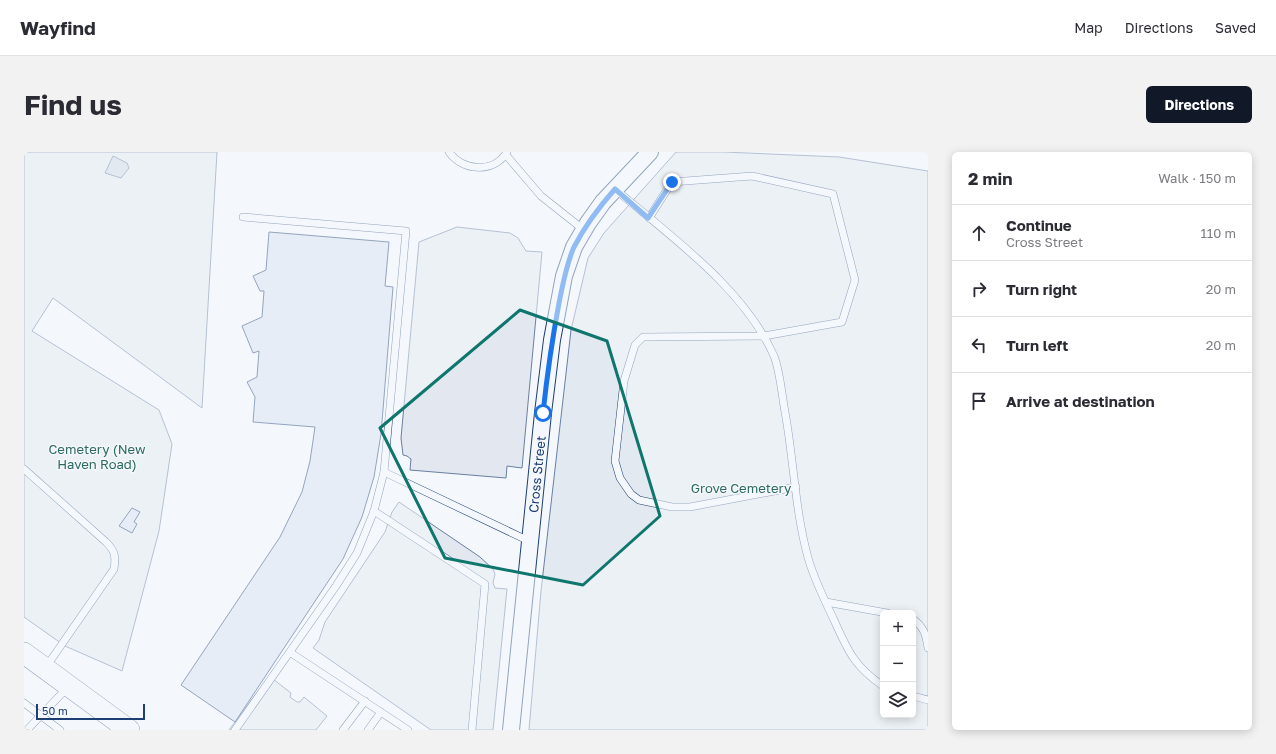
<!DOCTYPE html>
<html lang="en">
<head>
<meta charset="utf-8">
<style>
  :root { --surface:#fff; --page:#f2f2f3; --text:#2b2b33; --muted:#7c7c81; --line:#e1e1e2; --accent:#111827 }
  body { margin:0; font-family:"Golos Text",sans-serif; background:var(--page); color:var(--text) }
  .controls { position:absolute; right:12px; bottom:12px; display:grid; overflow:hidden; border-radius:6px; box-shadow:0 2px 10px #0003 }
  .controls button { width:36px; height:36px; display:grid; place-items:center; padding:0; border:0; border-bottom:1px solid var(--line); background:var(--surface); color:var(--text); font:20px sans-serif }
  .scale { position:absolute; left:12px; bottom:10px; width:109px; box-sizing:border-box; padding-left:4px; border:2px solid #1d3f73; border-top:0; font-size:11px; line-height:14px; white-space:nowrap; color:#1d3f73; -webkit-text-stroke:3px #f4f7fb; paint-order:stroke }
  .stop { position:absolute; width:12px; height:12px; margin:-9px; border:3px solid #1a73e8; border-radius:50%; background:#fff }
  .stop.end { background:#1a73e8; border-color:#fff; box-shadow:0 1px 4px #0008 }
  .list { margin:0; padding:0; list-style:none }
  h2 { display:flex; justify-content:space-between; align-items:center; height:52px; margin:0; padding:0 16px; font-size:17px }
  h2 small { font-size:13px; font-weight:400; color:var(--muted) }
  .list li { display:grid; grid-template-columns:26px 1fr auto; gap:12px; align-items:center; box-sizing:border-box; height:56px; padding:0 16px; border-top:1px solid var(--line) }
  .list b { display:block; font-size:15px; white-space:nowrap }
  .list p { margin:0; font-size:13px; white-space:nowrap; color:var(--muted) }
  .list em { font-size:13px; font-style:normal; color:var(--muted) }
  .icon { flex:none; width:22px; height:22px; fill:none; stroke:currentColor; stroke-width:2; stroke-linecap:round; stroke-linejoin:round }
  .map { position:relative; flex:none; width:904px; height:578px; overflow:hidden; border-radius:6px }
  header { display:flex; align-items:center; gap:24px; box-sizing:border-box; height:56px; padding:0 20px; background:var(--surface); border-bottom:1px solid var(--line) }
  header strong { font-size:19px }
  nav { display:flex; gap:22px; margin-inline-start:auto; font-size:14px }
  .intro { display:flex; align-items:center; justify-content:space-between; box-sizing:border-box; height:96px; padding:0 24px }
  h1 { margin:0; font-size:28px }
  .button { padding:10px 18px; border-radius:6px; background:var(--accent); color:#fff; font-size:14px; font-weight:700 }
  main { display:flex; gap:24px; padding:0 24px }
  aside { flex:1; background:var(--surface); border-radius:6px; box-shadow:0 2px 10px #0003 }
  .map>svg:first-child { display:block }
  .green { fill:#e3e9f0; stroke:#687fa3; fill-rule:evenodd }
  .parking { fill:#e3e8f0; stroke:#687fa3 }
  .water { fill:#cfd7e4; stroke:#687fa3 }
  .building { fill:#d5e0f0; stroke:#1d3f73 }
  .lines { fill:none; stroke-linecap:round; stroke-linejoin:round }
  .service-casing { stroke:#1d3f73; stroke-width:8 }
  .tertiary-casing { stroke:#1d3f73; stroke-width:18 }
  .primary-casing { stroke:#1d3f73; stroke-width:22 }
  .service { stroke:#f4f7fb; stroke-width:7 }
  .tertiary { stroke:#f4f7fb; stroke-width:16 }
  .primary { stroke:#f4f7fb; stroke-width:21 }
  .route { stroke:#1a73e8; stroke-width:5 }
  .marked { fill:none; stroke:#0f766e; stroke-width:3; stroke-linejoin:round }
  .labels { text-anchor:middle; stroke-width:3; stroke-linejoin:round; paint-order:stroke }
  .park-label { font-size:13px; fill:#2c6c60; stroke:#f4f7fb }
  .street-label { font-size:13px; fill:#1d3f73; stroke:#f4f7fb }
</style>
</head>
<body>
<header>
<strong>Wayfind</strong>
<nav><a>Map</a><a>Directions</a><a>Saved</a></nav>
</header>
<div class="intro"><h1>Find us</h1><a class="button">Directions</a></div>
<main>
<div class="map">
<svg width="904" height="578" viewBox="0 0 904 578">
  <rect width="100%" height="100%" fill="#f4f7fb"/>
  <g class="green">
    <polygon points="0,0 193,0 178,256 29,146 8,179 135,258 148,292 135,379 98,519 41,494 0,465"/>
    <path d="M652,0H700L815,5L904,19V578H505L517,439L547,178L564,106L580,81ZM859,461H889V563H859Z"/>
  </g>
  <g class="parking">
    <polygon points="433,75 486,81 494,86 502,99 518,100 498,316 483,314 482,326 386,318 387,307 383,304 379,303 377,286 395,90"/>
    <polygon points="375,350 456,405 469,417 471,422 469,431 471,436 483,437 469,578 407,578 289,496 295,488 301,470 361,380 368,360"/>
    <polygon points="245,524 267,541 266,545 273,550 276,550 280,545 303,564 292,578 205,578"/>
  </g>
  <polygon class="water" points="89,4 103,11 105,16 97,26 81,21"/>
  <g class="building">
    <polygon points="245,80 365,90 361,134 369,135 357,282 350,325 338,365 319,407 211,570 157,533 256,385 278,340 286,309 291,275 229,270 231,245 223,230 233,225 235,199 229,201 218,174 238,165 240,139 236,139 229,124 242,118"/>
    <polygon points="108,356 116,360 110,370 113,372 108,381 95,374"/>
  </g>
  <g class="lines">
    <g class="service-casing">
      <g id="service">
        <path d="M425,0C438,19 470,22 483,0"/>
        <polyline points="482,3 517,44 560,78"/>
        <path d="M591,37C646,84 720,136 750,204C756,219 758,244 761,260C770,309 771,361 785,409C791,429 801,449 810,468C824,499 830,514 859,534"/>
        <polyline points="625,66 648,30 728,24 809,42 831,128 818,170 740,184 619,185 611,193 600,229 591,309 596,326 607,342 615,348 648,355 666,355 772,335"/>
        <path d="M0,317L82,390C91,399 92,404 90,417L22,515"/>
        <polyline points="360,320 505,389"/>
        <polyline points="350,359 461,432 448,578"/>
        <polyline points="802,450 863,461"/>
        <path d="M889,467C900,475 902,483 904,496"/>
        <polyline points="267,501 384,578"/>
        <polyline points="889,544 904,548"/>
        <polyline points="0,551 36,578"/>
        <polyline points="3,578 44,535"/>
        <polyline points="211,578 312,434 333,401 350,359 360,320 382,79 219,65"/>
        <polyline points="319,578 341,549"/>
        <polyline points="344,578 357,560"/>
      </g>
    </g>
    <g class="tertiary-casing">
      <g id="tertiary">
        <path id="s1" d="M487,578L519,261L528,188L540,124L550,95L564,71L579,50L626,0"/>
      </g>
    </g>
    <g class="primary-casing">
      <polyline id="primary" points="0,501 105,578"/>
    </g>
    <use href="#service" class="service"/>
    <use href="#tertiary" class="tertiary"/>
    <use href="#primary" class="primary"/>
  </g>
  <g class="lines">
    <path class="route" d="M519,261C523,224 528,188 535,151C539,132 542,113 550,95C561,74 575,55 591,37L624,66L648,30"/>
  </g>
  <path d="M0 0H904V578H0ZM496,158L583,189L636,364L559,433L421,406L356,276Z" fill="#f4f7fb" fill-opacity=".55" fill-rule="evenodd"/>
  <path class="marked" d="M496,158L583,189L636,364L559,433L421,406L356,276Z"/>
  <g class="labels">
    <g class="park-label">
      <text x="73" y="302">Cemetery (New<tspan x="73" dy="15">Haven Road)</tspan></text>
      <text x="717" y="341">Grove Cemetery</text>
    </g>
    <g class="street-label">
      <text dy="5" stroke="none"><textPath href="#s1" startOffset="257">Cross Street</textPath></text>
    </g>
  </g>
</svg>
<div class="controls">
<button>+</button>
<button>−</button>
<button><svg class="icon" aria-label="layers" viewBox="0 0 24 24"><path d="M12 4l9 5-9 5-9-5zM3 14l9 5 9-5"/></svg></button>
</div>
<div class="scale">50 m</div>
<div class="stop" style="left:519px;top:261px"></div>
<div class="stop end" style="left:648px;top:30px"></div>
</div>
<aside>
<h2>2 min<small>Walk · 150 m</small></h2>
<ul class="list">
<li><svg class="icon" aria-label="ahead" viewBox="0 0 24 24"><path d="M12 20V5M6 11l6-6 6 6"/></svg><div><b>Continue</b><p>Cross Street</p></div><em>110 m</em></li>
<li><svg class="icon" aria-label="right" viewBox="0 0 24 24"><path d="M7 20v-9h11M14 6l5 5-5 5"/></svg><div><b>Turn right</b></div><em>20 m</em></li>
<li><svg class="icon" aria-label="left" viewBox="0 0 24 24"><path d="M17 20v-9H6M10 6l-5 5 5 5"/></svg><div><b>Turn left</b></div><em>20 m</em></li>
<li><svg class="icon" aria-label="arrive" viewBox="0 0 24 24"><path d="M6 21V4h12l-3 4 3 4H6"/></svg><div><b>Arrive at destination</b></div></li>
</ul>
</aside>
</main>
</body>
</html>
